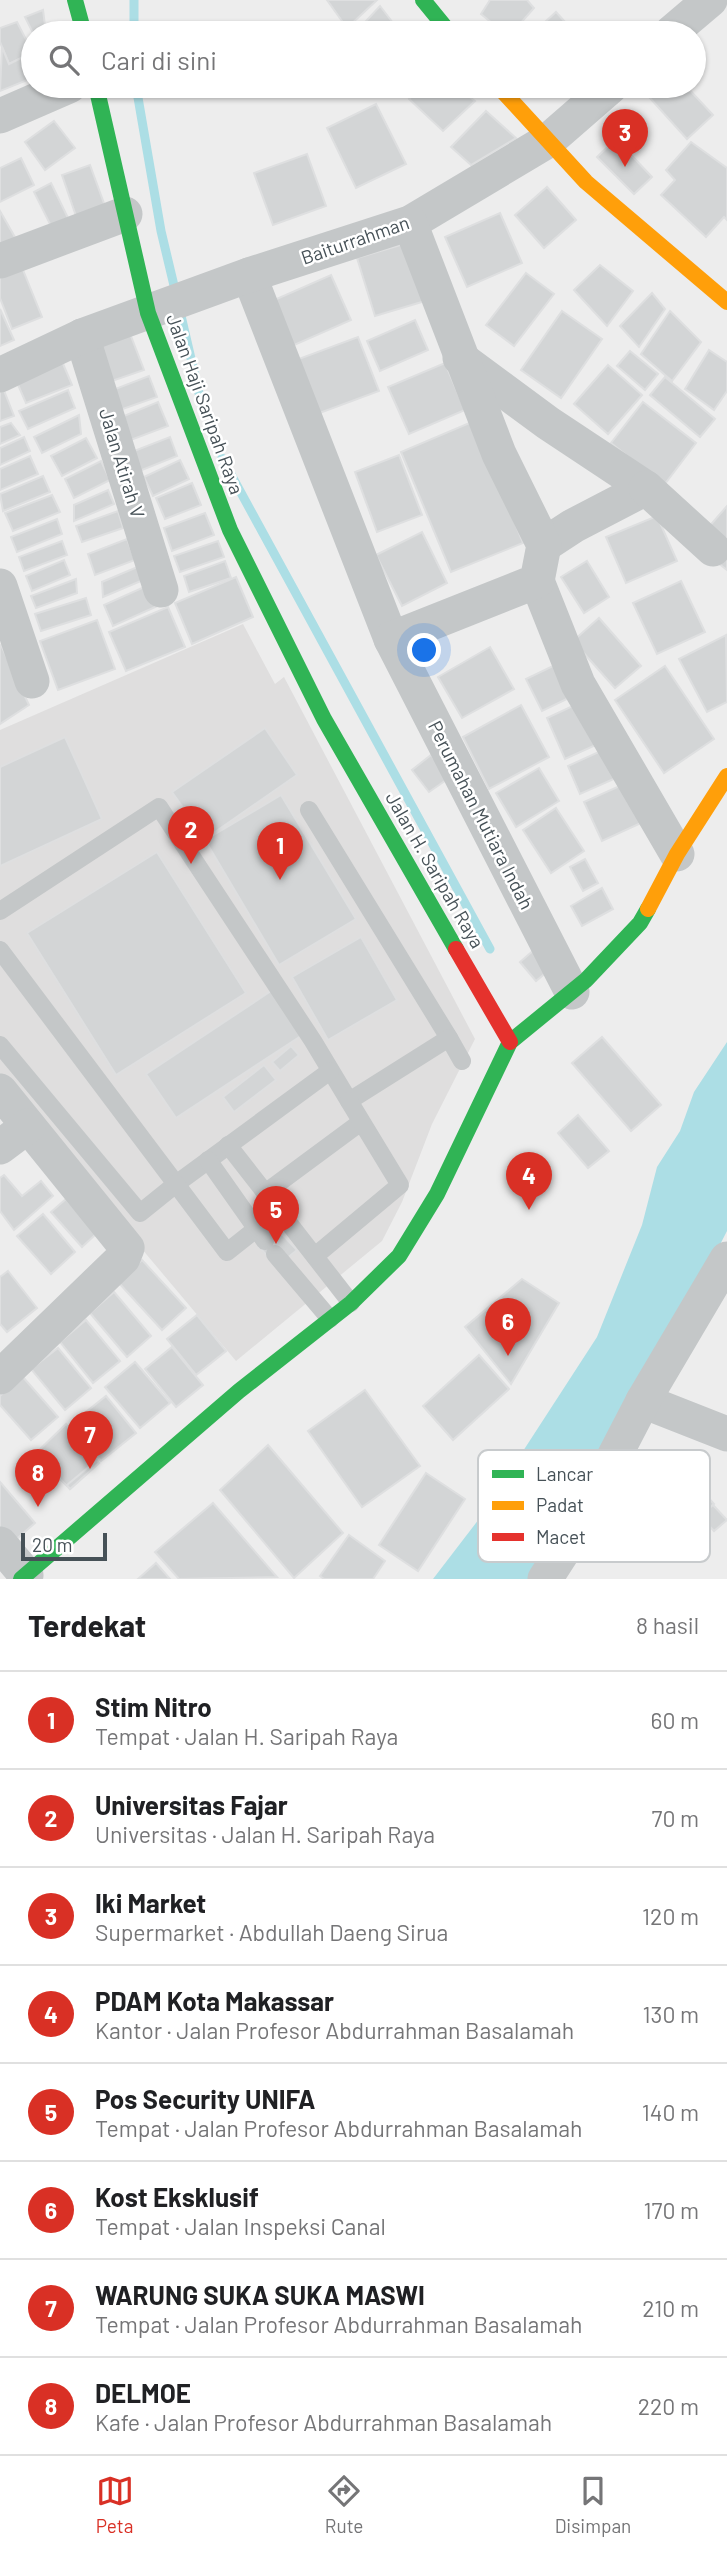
<!DOCTYPE html>
<html lang="id">
<head>
<meta charset="utf-8">
<style>
  :root { --surface:#fff; --page:#f2f2f2; --text:#202124; --muted:#757577; --line:#e0e0e0; --accent:#d93025 }
  body { margin:0; font-family:Barlow,sans-serif; background:var(--page); color:var(--text) }
  .scale { position:absolute; left:21px; bottom:18px; width:86px; box-sizing:border-box; padding-left:7px; border:4px solid #465157; border-top:0; font-size:19px; line-height:24px; white-space:nowrap; color:#465157; -webkit-text-stroke:5px #fff; paint-order:stroke }
  .you { position:absolute; left:425px; top:651px; width:24px; height:24px; margin:-18px; border:5px solid #fff; border-radius:50%; background:#1a73e8; box-shadow:0 0 0 10px #1a73e833 }
  .badge { display:grid; place-items:center; width:46px; height:46px; border-radius:50%; background:var(--accent); color:#fff; font-size:23px; font-weight:700 }
  .pin { position:absolute; translate:-50% -58px; filter:drop-shadow(0 2px 4px #0008) }
  .pin::after { content:''; position:absolute; top:37px; width:24px; height:21px; background:inherit; clip-path:polygon(0 0,100% 0,50% 100%) }
  .list { margin:0; padding:0; list-style:none }
  h2 { display:flex; justify-content:space-between; align-items:center; height:91px; margin:0; padding:0 28px; font-size:30px }
  h2 small { font-size:23px; font-weight:400; color:var(--muted) }
  .list li { display:grid; grid-template-columns:46px 1fr auto; gap:21px; align-items:center; box-sizing:border-box; height:98px; padding:0 28px; border-top:2px solid var(--line) }
  .list b { display:block; font-size:26px; white-space:nowrap }
  .list p { margin:0; font-size:23px; white-space:nowrap; color:var(--muted) }
  .list em { font-size:23px; font-style:normal; color:var(--muted) }
  .icon { flex:none; width:38px; height:38px; fill:none; stroke:currentColor; stroke-width:2; stroke-linecap:round; stroke-linejoin:round }
  .map { position:relative; flex:none; width:727px; height:1579px; overflow:hidden }
  .search { position:absolute; background:var(--surface); box-shadow:0 2px 5px #0004; left:21px; right:21px; top:21px; height:77px; display:flex; align-items:center; gap:18px; box-sizing:border-box; padding:0 24px; border-radius:38px; color:var(--muted); font-size:26px }
  .sheet { height:875px; background:var(--surface) }
  nav { display:flex; justify-content:space-around; align-items:center; box-sizing:border-box; height:98px; border-top:2px solid var(--line); background:var(--surface); font-size:19px; color:var(--muted) }
  nav a { display:grid; justify-items:center; gap:4px }
  nav .on { color:var(--accent) }
  .map>svg:first-child { display:block }
  .education { fill:#dfdede }
  .water { fill:#acdee5 }
  .lines { fill:none; stroke-linecap:round; stroke-linejoin:round }
  .stream { stroke:#acdee5; stroke-width:9 }
  .building { fill:#d3d5d6; stroke:#dedfe0; stroke-width:2 }
  .lane { stroke:#c4c7c8; stroke-width:18 }
  .street { stroke:#c4c7c8; stroke-width:35 }
  .fast { stroke:#30b455; stroke-width:16 }
  .slow { stroke:#ff9f0a; stroke-width:16 }
  .jam { stroke:#e5322d; stroke-width:16 }
  .labels { text-anchor:middle; stroke-width:5; stroke-linejoin:round; paint-order:stroke }
  .street-label { font-size:19px; fill:#465157; stroke:#fff }
  .key { fill:#fff; stroke:#c8cbcd; stroke-width:2 }
  .key-label { font-size:19px; fill:#465157 }
</style>
</head>
<body>
<div class="map">
<svg width="727" height="1579" viewBox="0 0 727 1579">
  <rect width="100%" height="100%" fill="#ededed"/>
  <polygon class="education" points="243,624 275,684 284,677 475,1039 432,1124 402,1202 382,1241 236,1361 0,1080 0,730"/>
  <polygon class="water" points="727,1042 727,1231 689,1305 531,1579 433,1579 479,1519 597,1337 642,1225 657,1167 680,1131 694,1092"/>
  <g class="lines">
    <g class="stream">
      <polyline points="134,33 134,0"/>
      <polyline points="136,86 161,231 176,294"/>
      <polyline points="179,307 202,406"/>
      <polyline points="222,458 490,949"/>
    </g>
  </g>
  <g class="building">
    <polygon points="327,0 377,0 347,28"/>
    <polygon points="490,0 527,0 534,8 512,33 504,33 481,14"/>
    <polygon points="380,6 400,32 355,33"/>
    <polygon points="43,10 46,33 33,33 25,17"/>
    <polygon points="556,12 575,33 533,33"/>
    <polygon points="17,22 33,53 9,64 0,42 0,28"/>
    <polygon points="2,47 9,64 25,56 30,79 0,91"/>
    <polygon points="422,86 455,86 475,101 443,131 409,99"/>
    <polygon points="639,86 686,86 713,115 687,139"/>
    <polygon points="376,104 406,164 356,188 327,128"/>
    <polygon points="486,111 516,138 471,165 451,147"/>
    <polygon points="54,121 75,148 45,170 25,142"/>
    <polygon points="616,139 652,177 634,194 597,157"/>
    <polygon points="691,142 727,168 727,220 724,217 706,237 661,195 675,180 666,170"/>
    <polygon points="307,154 326,206 273,225 254,173"/>
    <polygon points="21,158 34,185 0,202 0,168"/>
    <polygon points="90,165 106,209 77,219 62,175"/>
    <polygon points="51,183 68,218 51,226 34,192"/>
    <polygon points="547,187 576,220 544,248 515,215"/>
    <polygon points="0,211 16,239 0,249"/>
    <polygon points="500,213 522,263 467,287 445,237"/>
    <polygon points="407,243 425,301 375,316 357,258"/>
    <polygon points="21,265 42,317 12,329 0,298 0,273"/>
    <polygon points="600,265 633,291 607,326 574,290"/>
    <polygon points="526,273 554,294 514,346 486,325"/>
    <polygon points="331,275 351,320 292,346 272,301"/>
    <polygon points="652,293 665,309 639,347 620,326"/>
    <polygon points="0,309 14,340 0,346"/>
    <polygon points="562,311 602,339 561,398 521,370"/>
    <polygon points="670,311 701,342 672,381 641,354"/>
    <polygon points="415,320 428,350 380,371 367,341"/>
    <polygon points="129,331 144,370 109,382 95,344"/>
    <polygon points="358,337 379,391 317,414 296,360"/>
    <polygon points="709,350 727,362 727,391 714,410 685,389"/>
    <polygon points="630,351 658,374 645,390 617,366"/>
    <polygon points="61,359 72,385 26,403 15,378"/>
    <polygon points="445,363 465,410 409,434 388,387"/>
    <polygon points="608,365 642,395 608,434 574,404"/>
    <polygon points="149,376 157,397 117,411 110,391"/>
    <polygon points="665,377 715,419 700,437 650,395"/>
    <polygon points="3,388 14,416 0,421 0,389"/>
    <polygon points="68,390 75,408 28,429 19,411"/>
    <polygon points="158,402 168,426 128,441 119,418"/>
    <polygon points="643,402 696,443 664,485 611,443"/>
    <polygon points="79,415 81,434 42,453 34,437"/>
    <polygon points="474,421 523,543 451,572 401,452"/>
    <polygon points="11,423 20,435 0,444 0,427"/>
    <polygon points="24,437 30,451 0,465 0,448"/>
    <polygon points="170,437 177,456 137,472 129,453"/>
    <polygon points="86,438 97,458 62,476 51,456"/>
    <polygon points="399,455 422,515 377,532 355,472"/>
    <polygon points="30,456 38,474 0,490 0,469"/>
    <polygon points="180,460 189,479 153,496 144,477"/>
    <polygon points="101,461 110,480 74,498 65,479"/>
    <polygon points="43,476 50,492 3,511 0,494"/>
    <polygon points="192,483 201,505 165,519 156,498"/>
    <polygon points="108,490 114,504 74,521 74,505"/>
    <polygon points="52,495 60,512 13,531 5,513"/>
    <polygon points="727,506 727,570 714,560 706,530"/>
    <polygon points="118,511 123,528 82,542 76,526"/>
    <polygon points="205,513 214,535 172,551 164,528"/>
    <polygon points="657,516 677,561 626,583 606,537"/>
    <polygon points="57,519 62,534 17,552 11,537"/>
    <polygon points="422,532 447,583 402,606 376,555"/>
    <polygon points="127,539 135,560 95,575 88,554"/>
    <polygon points="62,541 67,555 24,571 19,557"/>
    <polygon points="218,541 224,557 180,572 174,556"/>
    <polygon points="64,560 70,575 32,591 26,576"/>
    <polygon points="225,561 231,578 189,592 184,576"/>
    <polygon points="587,561 609,597 584,613 561,577"/>
    <polygon points="142,565 148,578 103,597 102,582"/>
    <polygon points="236,577 253,617 192,644 175,603"/>
    <polygon points="76,579 77,593 36,608 31,596"/>
    <polygon points="681,581 705,632 657,654 633,603"/>
    <polygon points="153,583 162,604 113,626 104,605"/>
    <polygon points="86,598 91,615 41,631 35,614"/>
    <polygon points="168,607 185,647 126,671 109,632"/>
    <polygon points="599,618 641,666 615,688 573,641"/>
    <polygon points="97,620 115,669 58,690 40,641"/>
    <polygon points="726,635 727,702 707,712 679,659"/>
    <polygon points="1,645 29,705 0,724 0,646"/>
    <polygon points="490,647 514,689 462,718 438,677"/>
    <polygon points="557,664 573,696 542,711 526,679"/>
    <polygon points="665,666 714,739 664,773 615,700"/>
    <polygon points="579,703 598,744 565,759 547,718"/>
    <polygon points="521,705 549,757 489,789 463,737"/>
    <polygon points="265,728 297,775 205,839 172,792"/>
    <polygon points="65,737 102,819 0,866 0,767"/>
    <polygon points="603,750 616,778 580,794 568,766"/>
    <polygon points="431,755 449,778 429,792 412,770"/>
    <polygon points="539,768 559,801 516,827 496,793"/>
    <polygon points="624,784 641,823 602,841 584,802"/>
    <polygon points="281,795 356,919 279,965 205,840"/>
    <polygon points="556,808 584,851 551,873 523,830"/>
    <polygon points="157,852 246,993 116,1075 27,933"/>
    <polygon points="585,859 598,883 583,891 570,867"/>
    <polygon points="602,888 613,909 582,926 571,906"/>
    <polygon points="361,937 397,1000 328,1040 292,977"/>
    <polygon points="534,950 549,970 536,981 520,962"/>
    <polygon points="274,989 304,1034 176,1118 146,1074"/>
    <polygon points="602,1037 661,1105 631,1131 572,1063"/>
    <polygon points="291,1046 299,1055 280,1071 272,1062"/>
    <polygon points="264,1065 276,1080 234,1112 223,1097"/>
    <polygon points="578,1115 609,1151 588,1168 558,1133"/>
    <polygon points="4,1175 22,1196 41,1181 53,1196 14,1230 0,1211 0,1178"/>
    <polygon points="66,1199 96,1234 82,1247 51,1212"/>
    <polygon points="43,1214 75,1252 51,1274 17,1236"/>
    <polygon points="278,1230 297,1250 285,1260 270,1259 259,1247"/>
    <polygon points="142,1260 186,1308 162,1330 118,1282"/>
    <polygon points="8,1271 37,1308 7,1332 0,1324 0,1277"/>
    <polygon points="522,1279 559,1303 511,1384 465,1327"/>
    <polygon points="114,1292 151,1336 127,1357 90,1313"/>
    <polygon points="197,1315 226,1351 196,1375 167,1339"/>
    <polygon points="86,1320 120,1361 93,1383 60,1342"/>
    <polygon points="172,1347 203,1385 176,1407 145,1369"/>
    <polygon points="58,1348 91,1388 65,1410 31,1369"/>
    <polygon points="479,1355 509,1389 453,1440 423,1406"/>
    <polygon points="135,1362 170,1403 140,1428 105,1387"/>
    <polygon points="22,1376 58,1417 31,1440 0,1405 0,1396"/>
    <polygon points="365,1390 420,1466 362,1507 308,1431"/>
    <polygon points="106,1396 136,1433 101,1461 71,1424"/>
    <polygon points="66,1424 99,1463 70,1489 35,1454"/>
    <polygon points="268,1445 343,1533 294,1578 220,1490"/>
    <polygon points="97,1460 99,1463 70,1489 67,1485"/>
    <polygon points="426,1473 465,1499 418,1571 379,1545"/>
    <polygon points="692,1480 714,1504 699,1517 677,1493"/>
    <polygon points="0,1482 35,1523 13,1542 0,1528"/>
    <polygon points="213,1503 277,1577 179,1579 155,1552"/>
    <polygon points="713,1505 727,1520 714,1531 700,1516"/>
    <polygon points="349,1535 385,1561 373,1579 324,1579 320,1576"/>
    <polygon points="156,1563 170,1579 138,1579"/>
  </g>
  <g class="lines">
    <g class="lane">
      <polyline points="309,810 449,1038"/>
      <polyline points="0,911 159,807 313,1041 349,1101 449,1038 462,1061"/>
      <polyline points="0,950 176,1184 330,1071"/>
      <polyline points="0,1045 140,1213 176,1184 227,1252 256,1229"/>
      <polyline points="228,1145 351,1303"/>
      <polyline points="208,1160 265,1241"/>
      <polyline points="265,1193 361,1122"/>
      <polyline points="275,1254 330,1319"/>
      <polyline points="315,1256 400,1185 349,1101"/>
    </g>
    <g class="street">
      <polyline points="671,33 710,0"/>
      <polyline points="0,116 69,86"/>
      <polyline points="0,261 125,214"/>
      <polyline points="249,275 391,639 572,992"/>
      <polyline points="82,336 161,590"/>
      <polyline points="460,358 548,423 646,488 573,526 544,545"/>
      <polyline points="0,375 82,336 249,275 410,223 549,140 611,86"/>
      <polyline points="646,488 713,549"/>
      <polyline points="537,581 578,684 677,854"/>
      <polyline points="0,586 32,681"/>
      <polyline points="391,639 537,581 544,545 499,454 410,223"/>
      <polyline points="0,1091 127,1248 123,1258 0,1377"/>
      <polyline points="0,1147 28,1126"/>
      <polyline points="643,1401 727,1434"/>
      <polyline points="0,1544 26,1575"/>
      <polyline points="545,1579 574,1534 643,1401 727,1259"/>
    </g>
    <g class="fast">
      <polyline points="75,0 84,33"/>
      <polyline points="423,0 450,33"/>
      <polyline points="96,86 148,313 230,530 324,719 456,949"/>
      <polyline points="21,1579 239,1391 351,1303 399,1256 437,1194 510,1042 586,980 640,923 648,909"/>
    </g>
    <g class="slow">
      <polyline points="498,86 586,182 727,302"/>
      <polyline points="648,909 677,854 727,776"/>
    </g>
    <polyline class="jam" points="456,949 510,1042"/>
  </g>
  <g class="labels">
    <g class="street-label">
      <text transform="translate(355 240) rotate(-19)" y="7">Baiturrahman</text>
      <text transform="translate(205 404) rotate(70)" y="7">Jalan Haji Saripah Raya</text>
      <text transform="translate(122 463) rotate(73)" y="7">Jalan Atirah V</text>
      <text transform="translate(481 815) rotate(63)" y="7">Perumahan Mutiara Indah</text>
      <text transform="translate(435 870) rotate(60)" y="7">Jalan H. Saripah Raya</text>
    </g>
  </g>
  <rect x="478" y="1450" width="232" height="112" rx="10" class="key"/>
  <rect x="492" y="1470" width="32" height="8" fill="#30b455"/>
  <rect x="492" y="1501" width="32" height="9" fill="#ff9f0a"/>
  <rect x="492" y="1533" width="32" height="8" fill="#e5322d"/>
  <g class="key-label">
    <text x="536" y="1481">Lancar</text>
    <text x="536" y="1512">Padat</text>
    <text x="536" y="1544">Macet</text>
  </g>
</svg>
<div class="scale">20 m</div>
<div class="you"></div>
<div class="pin badge" style="left:280px;top:880px">1</div>
<div class="pin badge" style="left:191px;top:864px">2</div>
<div class="pin badge" style="left:625px;top:167px">3</div>
<div class="pin badge" style="left:529px;top:1210px">4</div>
<div class="pin badge" style="left:276px;top:1244px">5</div>
<div class="pin badge" style="left:508px;top:1356px">6</div>
<div class="pin badge" style="left:90px;top:1469px">7</div>
<div class="pin badge" style="left:38px;top:1507px">8</div>
<div class="search"><svg class="icon" aria-label="search" viewBox="0 0 24 24"><circle cx="10" cy="10" r="6"/><path d="M15 15l6 6"/></svg>Cari di sini</div>
</div>
<section class="sheet">
<h2>Terdekat<small>8 hasil</small></h2>
<ul class="list">
<li><span class="badge">1</span><div><b>Stim Nitro</b><p>Tempat · Jalan H. Saripah Raya</p></div><em>60 m</em></li>
<li><span class="badge">2</span><div><b>Universitas Fajar</b><p>Universitas · Jalan H. Saripah Raya</p></div><em>70 m</em></li>
<li><span class="badge">3</span><div><b>Iki Market</b><p>Supermarket · Abdullah Daeng Sirua</p></div><em>120 m</em></li>
<li><span class="badge">4</span><div><b>PDAM Kota Makassar</b><p>Kantor · Jalan Profesor Abdurrahman Basalamah</p></div><em>130 m</em></li>
<li><span class="badge">5</span><div><b>Pos Security UNIFA</b><p>Tempat · Jalan Profesor Abdurrahman Basalamah</p></div><em>140 m</em></li>
<li><span class="badge">6</span><div><b>Kost Eksklusif</b><p>Tempat · Jalan Inspeksi Canal</p></div><em>170 m</em></li>
<li><span class="badge">7</span><div><b>WARUNG SUKA SUKA MASWI</b><p>Tempat · Jalan Profesor Abdurrahman Basalamah</p></div><em>210 m</em></li>
<li><span class="badge">8</span><div><b>DELMOE</b><p>Kafe · Jalan Profesor Abdurrahman Basalamah</p></div><em>220 m</em></li>
</ul>
</section>
<nav>
<a class="on"><svg class="icon" aria-label="map" viewBox="0 0 24 24"><path d="M3 6l6-2 6 2 6-2v14l-6 2-6-2-6 2zM9 4v14M15 6v14"/></svg>Peta</a>
<a><svg class="icon" aria-label="directions" viewBox="0 0 24 24"><path d="M12 3l9 9-9 9-9-9zM9 14v-3h6M13 9l2 2-2 2"/></svg>Rute</a>
<a><svg class="icon" aria-label="saved" viewBox="0 0 24 24"><path d="M7 4h10v16l-5-4-5 4z"/></svg>Disimpan</a>
</nav>
</body>
</html>
